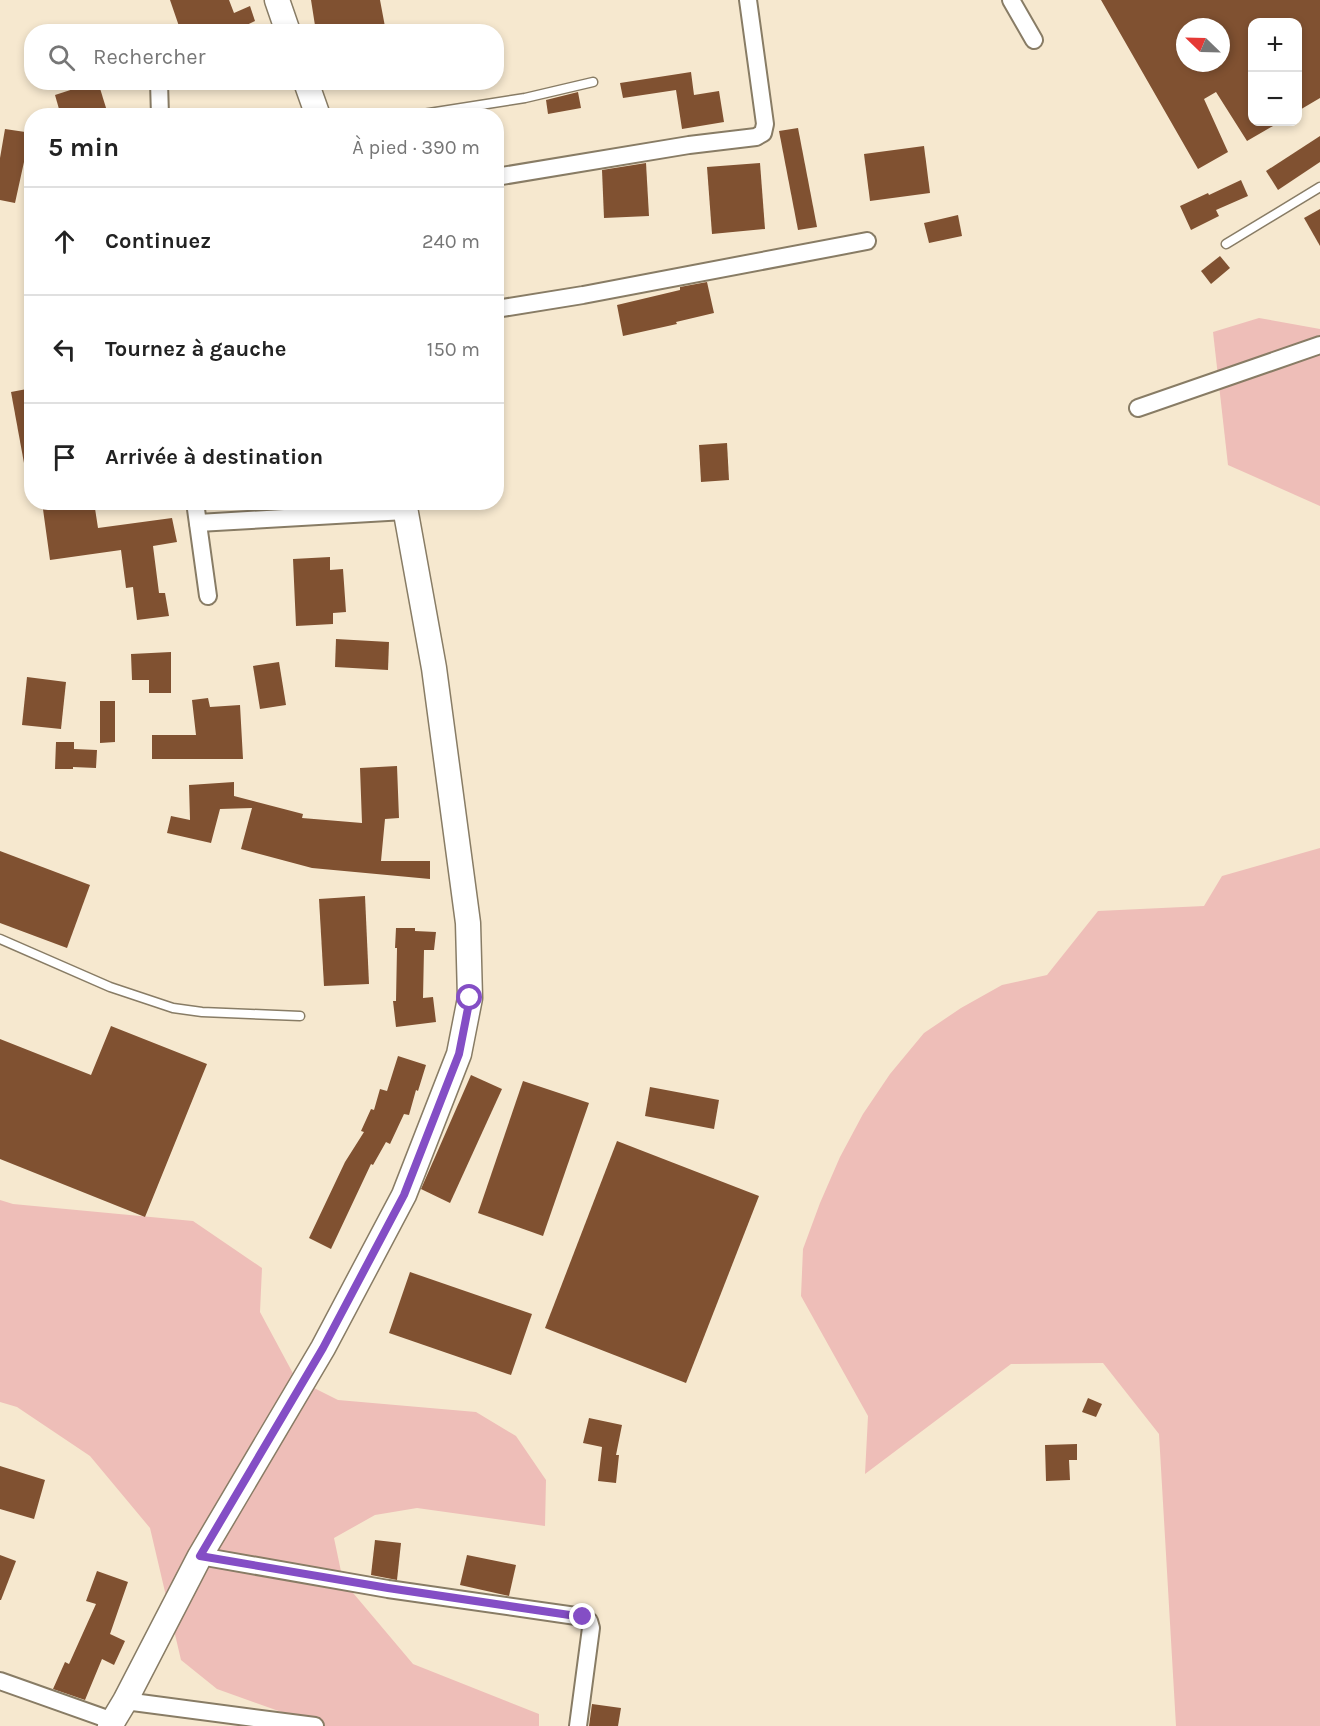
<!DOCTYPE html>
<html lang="fr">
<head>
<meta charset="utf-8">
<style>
  :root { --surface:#fff; --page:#f6f6f6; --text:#222; --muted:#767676; --line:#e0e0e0 }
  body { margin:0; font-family:Karla,sans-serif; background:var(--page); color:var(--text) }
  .controls { position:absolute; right:18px; top:18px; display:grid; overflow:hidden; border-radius:12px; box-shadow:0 3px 9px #0003 }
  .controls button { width:54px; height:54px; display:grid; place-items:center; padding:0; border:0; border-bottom:2px solid var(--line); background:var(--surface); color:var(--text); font:30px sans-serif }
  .compass { position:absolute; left:1176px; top:18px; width:54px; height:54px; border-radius:50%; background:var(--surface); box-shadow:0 3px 9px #0003; rotate:293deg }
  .stop { position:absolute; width:18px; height:18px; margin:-14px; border:4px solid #844ec5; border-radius:50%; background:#fff }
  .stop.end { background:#844ec5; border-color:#fff; box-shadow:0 2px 6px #0008 }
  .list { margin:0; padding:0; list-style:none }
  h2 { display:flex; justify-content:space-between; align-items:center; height:78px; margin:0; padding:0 24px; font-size:26px }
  h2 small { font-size:20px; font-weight:400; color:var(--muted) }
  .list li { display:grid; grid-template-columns:39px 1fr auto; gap:18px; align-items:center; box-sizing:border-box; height:108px; padding:0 24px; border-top:2px solid var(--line) }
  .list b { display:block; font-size:22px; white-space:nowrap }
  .list em { font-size:20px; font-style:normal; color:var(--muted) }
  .icon { flex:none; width:33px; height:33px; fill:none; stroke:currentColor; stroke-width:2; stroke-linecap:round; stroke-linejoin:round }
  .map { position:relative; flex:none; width:1320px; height:1726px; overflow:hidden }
  .search { position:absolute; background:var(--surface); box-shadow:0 3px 9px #0003; left:24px; top:24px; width:480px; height:66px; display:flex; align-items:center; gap:15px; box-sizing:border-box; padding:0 21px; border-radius:24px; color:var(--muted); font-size:22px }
  .panel { position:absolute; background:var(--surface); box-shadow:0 3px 9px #0003; left:24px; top:108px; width:480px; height:402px; border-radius:24px }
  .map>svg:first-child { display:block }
  .green { fill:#eebeb8 }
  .building { fill:#805131; fill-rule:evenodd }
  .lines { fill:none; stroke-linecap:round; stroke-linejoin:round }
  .lane-casing { stroke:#887c65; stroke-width:11 }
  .street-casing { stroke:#887c65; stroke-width:20 }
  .secondary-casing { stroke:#887c65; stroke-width:27 }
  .lane { stroke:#fff; stroke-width:8 }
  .street { stroke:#fff; stroke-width:16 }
  .secondary { stroke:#fff; stroke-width:24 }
  .route { stroke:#844ec5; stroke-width:8 }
</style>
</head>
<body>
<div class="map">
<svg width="1320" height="1726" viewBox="0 0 1320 1726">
  <rect width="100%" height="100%" fill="#f6e8cf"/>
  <g class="green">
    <polygon points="1259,318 1320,329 1320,506 1228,465 1213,332"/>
    <polygon points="1320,848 1320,1726 1176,1726 1159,1434 1103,1363 1011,1364 865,1474 868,1416 801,1296 803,1249 820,1203 840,1157 863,1114 890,1074 924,1033 961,1008 1002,985 1047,975 1098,911 1204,906 1222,876"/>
    <polygon points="0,1200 13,1204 193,1221 262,1268 260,1312 296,1379 338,1400 476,1412 516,1436 546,1480 545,1526 417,1508 375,1515 334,1538 343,1581 413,1664 539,1714 539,1726 321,1726 217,1689 181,1660 150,1528 90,1456 17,1407 0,1402"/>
  </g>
  <g class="building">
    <polygon points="170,0 229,0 234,13 250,6 255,21 232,32 181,32"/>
    <polygon points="311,0 380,0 386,32 316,32"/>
    <path d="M1101,0H1320V98L1298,111V22H1252V122H1280L1247,141L1216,92L1204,99L1228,152L1198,169ZM1185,27H1221V63H1185Z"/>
    <polygon points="691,72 694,95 719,91 724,122 682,129 676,90 623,98 620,83"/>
    <polygon points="95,82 98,82 107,111 94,116 61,116 55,95"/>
    <polygon points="578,92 581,108 548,114 546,100"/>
    <polygon points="798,128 817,227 798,230 779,131"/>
    <polygon points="5,129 32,133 27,163 24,162 15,203 0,200 0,158"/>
    <polygon points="1320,136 1320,162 1278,190 1266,171"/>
    <polygon points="924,146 930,193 870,201 864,154"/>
    <polygon points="646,163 649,216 604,218 602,170"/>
    <polygon points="760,163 765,229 712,234 707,167"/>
    <polygon points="1241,180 1248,196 1216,210 1219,216 1191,230 1180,206 1208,193 1209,195"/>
    <polygon points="1320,209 1320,246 1304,218"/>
    <polygon points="958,215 962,236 929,243 924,223"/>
    <polygon points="1220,256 1230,268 1211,284 1201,271"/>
    <polygon points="707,282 714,313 676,322 677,324 623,336 617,305 680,290 680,287"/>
    <polygon points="32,388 32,462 24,463 11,392"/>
    <polygon points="727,443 729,480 701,482 699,445"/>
    <polygon points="42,502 94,502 98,528 172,518 177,542 153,546 159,593 165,593 169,616 137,620 133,587 126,588 121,550 50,560"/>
    <polygon points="330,557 330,570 343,569 346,612 333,613 333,624 296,626 293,559"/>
    <polygon points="336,639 389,642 388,670 335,667"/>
    <polygon points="171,652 171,693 149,693 149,680 132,680 131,654"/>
    <polygon points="279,662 286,705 260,709 253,666"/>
    <polygon points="27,677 66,682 61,729 22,725"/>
    <polygon points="208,698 210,707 240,705 243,759 152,759 152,735 196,735 192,700"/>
    <polygon points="100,701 115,701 115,742 100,743"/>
    <polygon points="56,742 74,742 74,749 97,750 96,768 73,767 73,769 55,769"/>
    <polygon points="397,766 399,818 385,819 381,861 430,861 430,879 312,868 241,849 252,808 220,809 211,843 167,833 171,816 190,820 189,785 234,782 234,796 303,814 302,818 362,823 360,768"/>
    <polygon points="0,851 90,885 67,948 0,923"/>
    <polygon points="365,896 369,984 324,986 319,899"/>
    <polygon points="396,928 415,928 415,931 436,932 434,950 424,950 423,998 433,997 436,1022 396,1027 393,1001 396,1001 397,948 395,948"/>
    <polygon points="111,1026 207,1064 145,1217 0,1159 0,1039 91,1075"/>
    <polygon points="398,1056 426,1065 418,1091 416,1090 409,1115 404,1114 390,1144 386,1142 373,1165 371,1164 331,1249 309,1238 345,1162 364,1132 361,1131 371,1109 374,1110 380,1089 387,1091"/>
    <polygon points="471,1075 502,1089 450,1203 421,1189"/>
    <polygon points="523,1081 589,1103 543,1236 478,1213"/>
    <polygon points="650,1087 719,1100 714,1129 645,1116"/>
    <polygon points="617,1141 759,1196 686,1383 545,1328"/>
    <polygon points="410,1272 532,1314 511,1375 389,1333"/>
    <polygon points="1088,1398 1102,1404 1096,1417 1082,1412"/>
    <polygon points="589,1418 622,1425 616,1455 619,1455 616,1483 598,1481 602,1447 583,1443"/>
    <polygon points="1077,1444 1077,1460 1069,1460 1070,1480 1046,1481 1045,1445"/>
    <polygon points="0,1466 45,1480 34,1519 0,1509"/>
    <polygon points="375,1540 401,1543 397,1580 371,1575"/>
    <polygon points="0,1555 16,1561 1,1600 0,1600"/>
    <polygon points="467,1555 516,1565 509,1596 460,1585"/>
    <polygon points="97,1571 128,1582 110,1634 125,1641 114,1665 102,1659 85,1700 53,1689 65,1662 69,1664 96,1604 86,1601"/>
    <polygon points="592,1704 621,1708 618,1726 589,1726"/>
  </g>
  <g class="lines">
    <g class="lane-casing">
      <g id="lane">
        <polyline points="410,116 525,98 593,82"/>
        <polyline points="1226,244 1320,187"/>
        <polyline points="0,939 110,987 173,1008 202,1012 300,1016"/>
      </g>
    </g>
    <g class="street-casing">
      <g id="street">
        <polyline points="1011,0 1034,40"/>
        <polyline points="159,82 160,116"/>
        <polyline points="496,177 689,145 756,137 763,133 765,124 748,0"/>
        <polyline points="496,309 583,295 867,241"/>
        <polyline points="1138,408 1320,345"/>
        <polyline points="195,502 208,596"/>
        <polyline points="198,523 405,511"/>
        <polyline points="200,1556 388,1589 583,1617 589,1621 591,1628 578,1726"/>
        <polyline points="0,1681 113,1721"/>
        <polyline points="125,1701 315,1726"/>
      </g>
    </g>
    <g class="secondary-casing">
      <g id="secondary">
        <polyline points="277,0 288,32"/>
        <polyline points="306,82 318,116"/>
        <polyline points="110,1726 125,1701 200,1556 323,1348 404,1195 459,1054 470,998 468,923 434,668 404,502"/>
      </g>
    </g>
    <use href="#lane" class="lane"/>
    <use href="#street" class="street"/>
    <use href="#secondary" class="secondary"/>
  </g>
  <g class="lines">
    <polyline class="route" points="470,998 459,1054 404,1195 323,1348 200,1556 388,1588 583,1617"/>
  </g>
</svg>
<div class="controls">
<button>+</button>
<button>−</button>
</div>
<svg class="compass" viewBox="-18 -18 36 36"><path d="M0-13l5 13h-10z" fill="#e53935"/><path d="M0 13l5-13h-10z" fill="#767676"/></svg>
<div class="stop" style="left:470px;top:998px"></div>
<div class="stop end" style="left:583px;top:1617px"></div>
<div class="search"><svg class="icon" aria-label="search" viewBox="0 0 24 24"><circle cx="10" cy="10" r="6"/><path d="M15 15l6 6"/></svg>Rechercher</div>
<section class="panel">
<h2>5 min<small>À pied · 390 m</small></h2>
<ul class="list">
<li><svg class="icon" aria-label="ahead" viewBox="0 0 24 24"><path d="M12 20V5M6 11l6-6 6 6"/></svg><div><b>Continuez</b></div><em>240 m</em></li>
<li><svg class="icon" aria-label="left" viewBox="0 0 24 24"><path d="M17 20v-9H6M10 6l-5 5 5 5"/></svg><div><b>Tournez à gauche</b></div><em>150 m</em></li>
<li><svg class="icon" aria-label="arrive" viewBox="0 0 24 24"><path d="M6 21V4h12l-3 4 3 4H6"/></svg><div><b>Arrivée à destination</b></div></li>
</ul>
</section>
</div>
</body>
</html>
